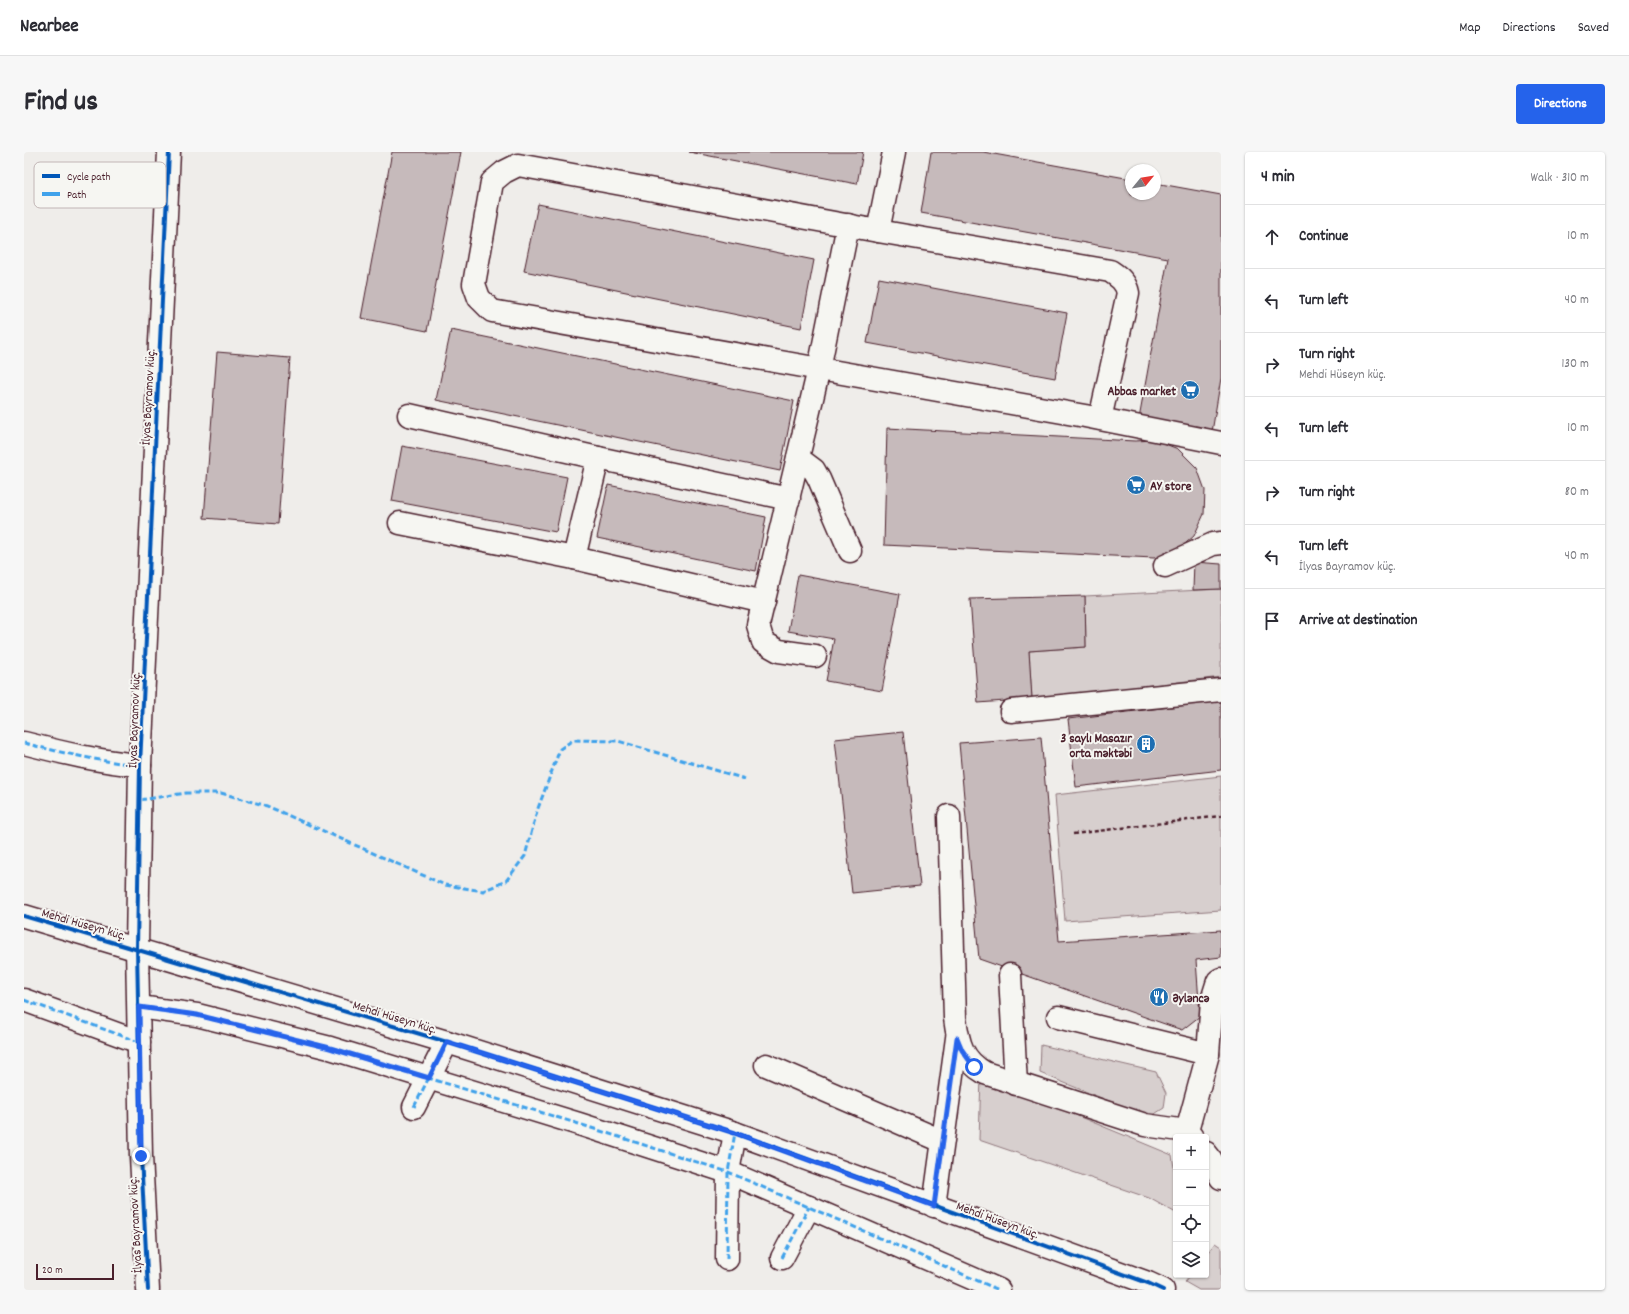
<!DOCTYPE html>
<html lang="en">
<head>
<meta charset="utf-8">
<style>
  :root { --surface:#fff; --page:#f7f7f7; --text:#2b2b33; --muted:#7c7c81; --line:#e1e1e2; --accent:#2563eb }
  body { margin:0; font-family:Dekko,sans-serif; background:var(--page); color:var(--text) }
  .controls { position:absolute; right:12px; bottom:12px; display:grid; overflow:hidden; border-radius:4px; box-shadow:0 1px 3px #0004 }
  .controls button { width:36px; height:36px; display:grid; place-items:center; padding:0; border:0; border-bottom:1px solid var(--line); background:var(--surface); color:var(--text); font:20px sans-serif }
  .compass { position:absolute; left:1101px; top:12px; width:36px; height:36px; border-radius:50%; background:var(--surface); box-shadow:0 1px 3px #0004; rotate:60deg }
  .scale { position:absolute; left:12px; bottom:10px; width:78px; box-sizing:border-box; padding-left:4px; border:2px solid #4a1f2b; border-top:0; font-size:11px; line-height:14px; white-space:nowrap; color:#4a1f2b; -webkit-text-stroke:3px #f6f6f2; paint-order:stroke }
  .stop { position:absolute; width:12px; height:12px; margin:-9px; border:3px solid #2563eb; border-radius:50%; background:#fff }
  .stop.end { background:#2563eb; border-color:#fff; box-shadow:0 1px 4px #0008 }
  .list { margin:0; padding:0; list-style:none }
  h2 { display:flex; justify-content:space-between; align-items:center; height:52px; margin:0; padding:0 16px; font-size:17px }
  h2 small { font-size:13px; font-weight:400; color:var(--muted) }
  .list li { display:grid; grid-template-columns:26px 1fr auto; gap:12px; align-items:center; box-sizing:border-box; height:64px; padding:0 16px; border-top:1px solid var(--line) }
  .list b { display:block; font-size:15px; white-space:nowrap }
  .list p { margin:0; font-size:13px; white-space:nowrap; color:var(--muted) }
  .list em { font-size:13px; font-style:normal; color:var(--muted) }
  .icon { flex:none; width:22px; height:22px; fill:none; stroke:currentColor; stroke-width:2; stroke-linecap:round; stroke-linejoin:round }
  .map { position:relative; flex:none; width:1197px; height:1138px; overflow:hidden; border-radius:4px }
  header { display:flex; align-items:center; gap:24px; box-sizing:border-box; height:56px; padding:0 20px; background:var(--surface); border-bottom:1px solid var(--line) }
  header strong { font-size:19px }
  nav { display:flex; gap:22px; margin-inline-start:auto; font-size:14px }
  .intro { display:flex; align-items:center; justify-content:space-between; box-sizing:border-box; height:96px; padding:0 24px }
  h1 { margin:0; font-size:28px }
  .button { padding:10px 18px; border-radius:4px; background:var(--accent); color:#fff; font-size:14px; font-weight:700 }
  main { display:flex; gap:24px; padding:0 24px }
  aside { flex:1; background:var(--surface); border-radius:4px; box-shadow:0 1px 3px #0004 }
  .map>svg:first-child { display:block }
  .green { fill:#d7cfce; stroke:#90777c }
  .building { fill:#c6babb; stroke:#4a1f2b }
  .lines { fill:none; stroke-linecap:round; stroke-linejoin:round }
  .minor-casing { stroke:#4a1f2b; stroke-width:25 }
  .path { stroke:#4a1f2b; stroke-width:2.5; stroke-dasharray:4 3; stroke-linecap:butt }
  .minor { stroke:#f6f6f2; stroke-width:22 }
  .quiet { stroke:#40a2eb; stroke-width:3; stroke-dasharray:6 3; stroke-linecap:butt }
  .cycleway-casing { stroke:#f6f6f2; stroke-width:6 }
  .cycleway { stroke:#0057b8; stroke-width:4 }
  .route { stroke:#2563eb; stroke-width:5 }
  .labels { text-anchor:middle; stroke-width:4; stroke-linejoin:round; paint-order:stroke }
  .poi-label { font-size:13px; font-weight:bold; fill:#4a1f2b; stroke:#f6f6f2; text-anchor:end }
  .street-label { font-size:13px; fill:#4a1f2b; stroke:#f6f6f2 }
  .key { fill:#f6f6f2; stroke:#c2b6b6; stroke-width:1 }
  .key-label { font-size:11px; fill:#4a1f2b }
</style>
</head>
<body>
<header>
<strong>Nearbee</strong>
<nav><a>Map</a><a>Directions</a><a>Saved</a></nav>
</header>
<div class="intro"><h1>Find us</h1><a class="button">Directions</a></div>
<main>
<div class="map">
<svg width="1197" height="1138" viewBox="0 0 1197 1138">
  <rect width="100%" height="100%" fill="#efedea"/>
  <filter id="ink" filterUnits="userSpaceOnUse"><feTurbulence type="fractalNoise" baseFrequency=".025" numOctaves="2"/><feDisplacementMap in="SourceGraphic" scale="8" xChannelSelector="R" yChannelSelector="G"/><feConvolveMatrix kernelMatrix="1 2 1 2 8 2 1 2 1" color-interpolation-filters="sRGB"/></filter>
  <g filter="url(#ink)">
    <g class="green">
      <polygon points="1197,437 1197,525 1008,547 1005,499 1062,495 1061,444"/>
      <polygon points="1197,624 1197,758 1041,769 1031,643"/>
      <polygon points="1017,893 1132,920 1142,941 1140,956 1129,963 1117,962 1016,921"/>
      <polygon points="957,924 1148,1003 1152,1028 1152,1061 1125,1046 955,988"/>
      <polygon points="1191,1091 1197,1095 1197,1138 1175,1138 1161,1130 1167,1123 1182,1123 1182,1103"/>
    </g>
    <g class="building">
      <polygon points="368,0 437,0 403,179 337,166"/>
      <polygon points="665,0 839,0 833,32"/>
      <polygon points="907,0 959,0 1107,27 1107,42 1131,42 1131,31 1197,43 1197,226 1188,280 1115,267 1144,106 897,61"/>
      <polygon points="514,52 790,108 777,176 500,119"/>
      <polygon points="855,126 1043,161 1031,226 843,191"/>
      <polygon points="427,178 770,249 756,319 412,248"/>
      <polygon points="193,200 266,206 254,372 180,366"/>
      <polygon points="863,276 1111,289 1131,288 1154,297 1173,316 1181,338 1180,362 1170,384 1154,398 1130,406 860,393"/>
      <polygon points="378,294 543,325 532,380 368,349"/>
      <polygon points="584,333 742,365 732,419 573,386"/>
      <polygon points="1170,410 1197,412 1197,437 1169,438"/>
      <polygon points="774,423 876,442 858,539 802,529 810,487 764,479"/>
      <polygon points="1061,444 1062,495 1005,499 1008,547 954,551 946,447"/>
      <polygon points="1197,549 1197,618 1052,635 1044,567"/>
      <polygon points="879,580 896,734 828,741 811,587"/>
      <polygon points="1017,585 1035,789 1197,778 1197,805 1172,808 1176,864 1158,878 955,807 935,591"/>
    </g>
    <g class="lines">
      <g class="minor-casing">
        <g id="minor">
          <polyline points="854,79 870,0"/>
          <polyline points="385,263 574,306 765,347"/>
          <path d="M1076,267L1104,141C1102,130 1095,125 1086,119L854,79L494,13L480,20L468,30L450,132L455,146L468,159L1061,264L1076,267L1197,291"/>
          <polyline points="774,306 790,318 795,327 826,399"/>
          <polyline points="376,371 550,406 740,450"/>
          <polyline points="550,406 574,306"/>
          <polyline points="1141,414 1189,392 1197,391"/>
          <polyline points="791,504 755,499 739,490 734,473 795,217 824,73"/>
          <polyline points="987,559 1197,538"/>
          <path d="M0,591C39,601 77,610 116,613"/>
          <path d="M925,664L931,866C934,891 938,908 961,921L1121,973L1163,979"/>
          <polyline points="0,764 423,890 711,981 1124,1131 1139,1138"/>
          <polyline points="986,823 992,932"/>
          <polyline points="0,848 115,890"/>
          <polyline points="115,855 173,863 306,896 555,972 704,1020 975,1138"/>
          <polyline points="1034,865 1184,902"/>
          <polyline points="742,913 918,989"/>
          <polyline points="390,955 423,890"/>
          <polyline points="1168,985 1163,979 1184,902 1188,848 1194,829 1197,827"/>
          <polyline points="1182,1001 1186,1006 1197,1026"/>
          <polyline points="910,1054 933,886"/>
          <polyline points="758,1106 785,1055"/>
          <polyline points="703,1107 704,1020 711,981"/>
          <polyline points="124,1138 117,1004 113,796 116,613 145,0"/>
        </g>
      </g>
      <polyline class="path" points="1049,682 1197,664"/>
      <use href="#minor" class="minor"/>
      <g class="quiet">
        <path d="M0,591C39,601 77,610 116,613"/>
        <polyline points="116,648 162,641 197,641 243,654 421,733 459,739 482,729 501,704 513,659 536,597 549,588 594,589 721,627"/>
        <polyline points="0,848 115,890"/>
        <polyline points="115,855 173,863 306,896 555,972 704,1020 975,1138"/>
        <polyline points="390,955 423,890"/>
        <polyline points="758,1106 785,1055"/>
        <polyline points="703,1107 704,1020 711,981"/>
      </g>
      <g class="cycleway-casing">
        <g id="cycleway">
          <polyline points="0,764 423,890 711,981 1124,1131 1139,1138"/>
          <polyline points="124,1138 117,1004 113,796 116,613 145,0"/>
        </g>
      </g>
      <use href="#cycleway" class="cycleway"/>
    </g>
  </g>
  <g class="lines" filter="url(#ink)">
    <polyline class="route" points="117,1004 115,855 173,863 306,896 405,926 423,890 711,981 910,1054 933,886 938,898 950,915"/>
  </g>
  <defs>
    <g id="supermarket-disc" transform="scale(1)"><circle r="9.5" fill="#1f6fb2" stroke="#f6f6f2"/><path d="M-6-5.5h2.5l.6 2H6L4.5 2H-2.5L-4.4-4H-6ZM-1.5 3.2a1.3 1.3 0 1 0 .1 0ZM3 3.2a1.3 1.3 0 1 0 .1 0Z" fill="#fff"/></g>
    <g id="building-disc" transform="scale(1)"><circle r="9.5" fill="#1f6fb2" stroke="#f6f6f2"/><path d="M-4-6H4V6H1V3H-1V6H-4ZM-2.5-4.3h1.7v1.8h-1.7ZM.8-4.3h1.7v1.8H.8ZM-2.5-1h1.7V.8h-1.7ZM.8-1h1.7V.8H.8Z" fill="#fff"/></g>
    <g id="restaurant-disc" transform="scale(1)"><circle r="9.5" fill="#1f6fb2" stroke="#f6f6f2"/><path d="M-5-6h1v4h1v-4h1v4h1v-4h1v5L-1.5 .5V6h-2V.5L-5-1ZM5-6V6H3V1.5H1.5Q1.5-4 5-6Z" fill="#fff"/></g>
  </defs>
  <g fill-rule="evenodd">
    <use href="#supermarket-disc" x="1166" y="238"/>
    <use href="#supermarket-disc" x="1112" y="333"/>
    <use href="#building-disc" x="1122" y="592"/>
    <use href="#restaurant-disc" x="1135" y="845"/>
  </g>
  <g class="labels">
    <g class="poi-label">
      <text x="1152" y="243">Abbas market</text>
      <text x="1126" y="338" text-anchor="start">AY store</text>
      <text x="1108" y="590">3 saylı Masazır<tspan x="1108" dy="15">orta məktəbi</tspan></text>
      <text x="1149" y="850" text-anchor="start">Əyləncə</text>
    </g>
    <g class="street-label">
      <text transform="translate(123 245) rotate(-87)" y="5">İlyas Bayramov küç.</text>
      <text transform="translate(109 568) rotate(-88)" y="5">İlyas Bayramov küç.</text>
      <text transform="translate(60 771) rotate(16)" y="5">Mehdi Hüseyn küç.</text>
      <text transform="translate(371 864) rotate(17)" y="5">Mehdi Hüseyn küç.</text>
      <text transform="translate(974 1067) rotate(20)" y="5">Mehdi Hüseyn küç.</text>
      <text transform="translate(110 1073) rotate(-93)" y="5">İlyas Bayramov küç.</text>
    </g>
  </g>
  <rect x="10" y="10" width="132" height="46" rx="6" class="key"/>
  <rect x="18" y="22" width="18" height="4" fill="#0057b8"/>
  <rect x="18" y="40" width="18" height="4" fill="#40a2eb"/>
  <g class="key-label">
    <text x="43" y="28">Cycle path</text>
    <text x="43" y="46">Path</text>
  </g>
</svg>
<div class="controls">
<button>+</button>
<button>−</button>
<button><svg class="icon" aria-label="locate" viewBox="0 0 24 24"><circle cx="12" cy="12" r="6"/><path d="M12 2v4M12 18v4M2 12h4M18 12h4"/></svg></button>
<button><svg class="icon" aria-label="layers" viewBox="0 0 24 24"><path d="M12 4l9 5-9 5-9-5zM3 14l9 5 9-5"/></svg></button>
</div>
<svg class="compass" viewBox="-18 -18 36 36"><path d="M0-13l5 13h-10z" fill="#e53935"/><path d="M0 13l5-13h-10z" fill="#7c7c81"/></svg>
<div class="scale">20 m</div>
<div class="stop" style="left:950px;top:915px"></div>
<div class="stop end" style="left:117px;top:1004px"></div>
</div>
<aside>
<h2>4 min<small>Walk · 310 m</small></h2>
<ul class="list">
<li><svg class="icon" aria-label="ahead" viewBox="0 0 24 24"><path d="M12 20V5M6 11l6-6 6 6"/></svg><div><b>Continue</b></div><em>10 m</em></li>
<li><svg class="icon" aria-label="left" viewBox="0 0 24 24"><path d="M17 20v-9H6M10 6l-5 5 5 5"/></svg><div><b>Turn left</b></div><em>40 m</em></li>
<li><svg class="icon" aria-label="right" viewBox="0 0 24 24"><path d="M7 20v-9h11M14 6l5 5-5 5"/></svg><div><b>Turn right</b><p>Mehdi Hüseyn küç.</p></div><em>130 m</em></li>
<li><svg class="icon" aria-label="left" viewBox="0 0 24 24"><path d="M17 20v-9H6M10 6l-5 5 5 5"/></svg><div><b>Turn left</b></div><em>10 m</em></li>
<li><svg class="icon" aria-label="right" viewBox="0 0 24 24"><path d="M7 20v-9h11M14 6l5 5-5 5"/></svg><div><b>Turn right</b></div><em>80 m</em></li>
<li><svg class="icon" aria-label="left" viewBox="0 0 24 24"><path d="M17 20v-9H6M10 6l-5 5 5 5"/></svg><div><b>Turn left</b><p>İlyas Bayramov küç.</p></div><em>40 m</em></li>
<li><svg class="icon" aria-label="arrive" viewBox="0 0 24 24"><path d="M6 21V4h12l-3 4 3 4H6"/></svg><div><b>Arrive at destination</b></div></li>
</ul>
</aside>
</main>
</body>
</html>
